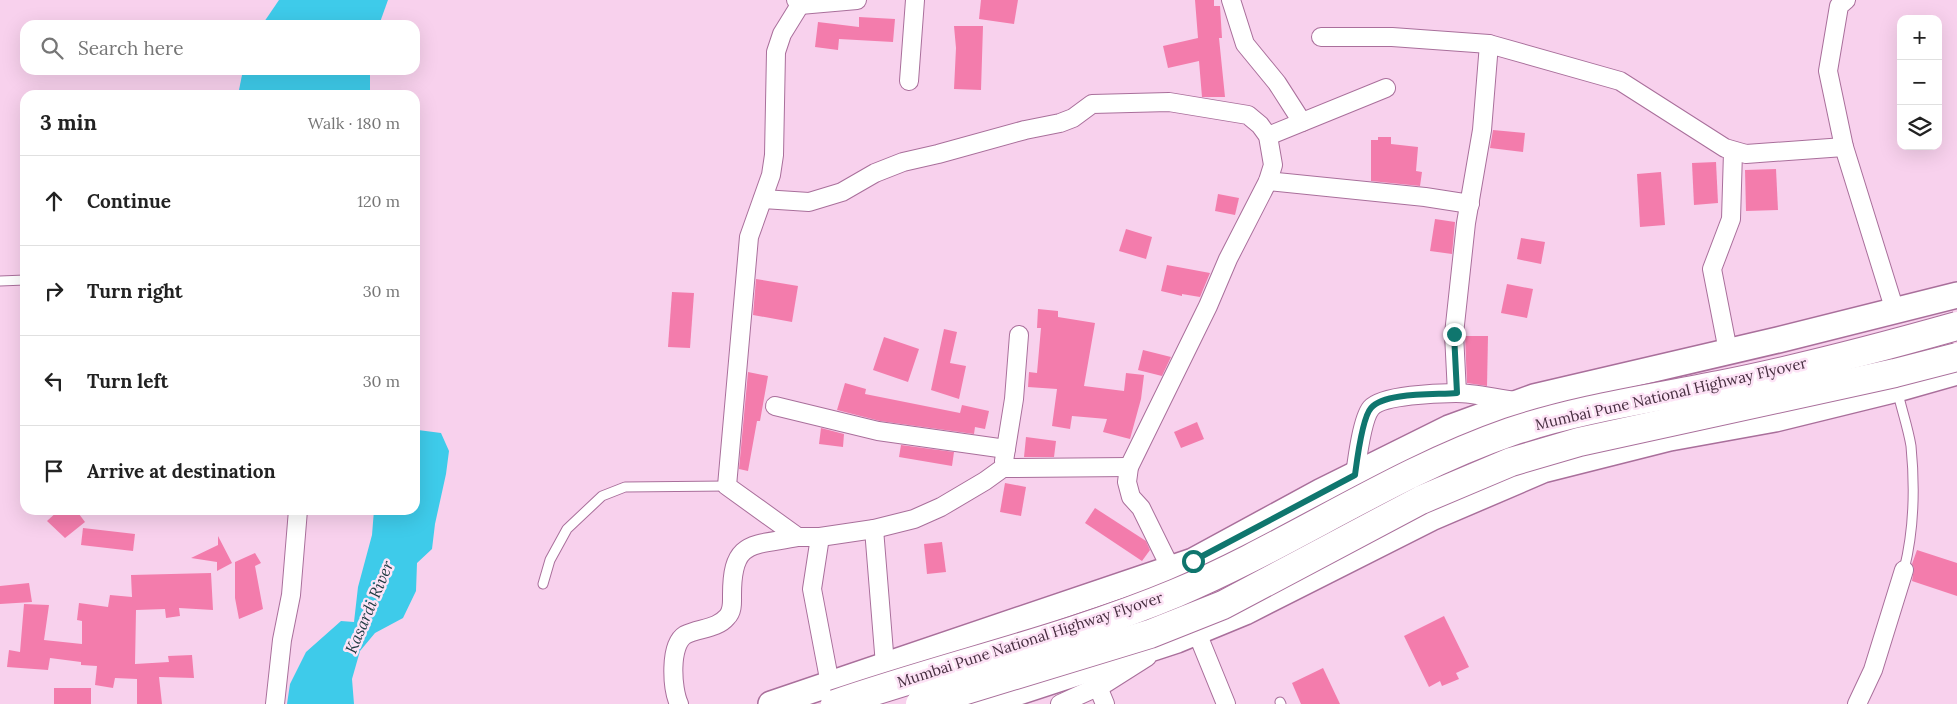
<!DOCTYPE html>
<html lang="en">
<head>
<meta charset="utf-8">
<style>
  :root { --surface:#fff; --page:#f2f2f2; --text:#222; --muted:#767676; --line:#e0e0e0 }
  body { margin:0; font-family:Lora,serif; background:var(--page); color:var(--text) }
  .controls { position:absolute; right:15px; top:15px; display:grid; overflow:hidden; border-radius:10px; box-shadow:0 5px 20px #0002 }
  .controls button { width:45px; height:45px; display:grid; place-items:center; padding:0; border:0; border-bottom:1px solid var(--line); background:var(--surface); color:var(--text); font:25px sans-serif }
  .stop { position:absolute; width:15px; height:15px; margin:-11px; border:4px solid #0f766e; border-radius:50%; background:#fff }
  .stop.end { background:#0f766e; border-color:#fff; box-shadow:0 1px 5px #0008 }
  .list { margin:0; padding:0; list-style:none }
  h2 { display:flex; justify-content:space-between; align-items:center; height:65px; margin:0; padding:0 20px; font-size:21px }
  h2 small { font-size:16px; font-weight:400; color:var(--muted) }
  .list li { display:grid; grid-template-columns:32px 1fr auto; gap:15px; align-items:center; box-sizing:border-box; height:90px; padding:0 20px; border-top:1px solid var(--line) }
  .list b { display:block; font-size:19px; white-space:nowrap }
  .list em { font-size:16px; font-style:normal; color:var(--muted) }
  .icon { flex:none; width:28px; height:28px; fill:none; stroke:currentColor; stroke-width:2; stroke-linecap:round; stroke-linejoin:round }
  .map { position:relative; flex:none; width:1957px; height:704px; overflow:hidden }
  .search { position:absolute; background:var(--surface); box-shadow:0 5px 20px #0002; left:20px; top:20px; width:400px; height:55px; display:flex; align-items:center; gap:12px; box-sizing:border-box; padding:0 18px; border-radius:15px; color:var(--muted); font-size:19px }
  .panel { position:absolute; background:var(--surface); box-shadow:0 5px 20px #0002; left:20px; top:90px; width:400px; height:425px; border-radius:15px }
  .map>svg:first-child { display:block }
  .water { fill:#3ecbea }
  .building { fill:#f37cac }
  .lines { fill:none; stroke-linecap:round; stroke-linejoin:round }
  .service-casing { stroke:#a96f9b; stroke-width:11 }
  .minor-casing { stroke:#a96f9b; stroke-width:20 }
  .secondary-casing { stroke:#a96f9b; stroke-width:28 }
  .service { stroke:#fff; stroke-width:9 }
  .minor { stroke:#fff; stroke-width:18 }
  .secondary { stroke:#fff; stroke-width:25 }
  .trunk-bridge-casing { stroke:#a96f9b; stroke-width:30; stroke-linecap:butt }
  .trunk-bridge { stroke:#fff; stroke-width:28 }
  .route { stroke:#0f766e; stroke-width:6 }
  .labels { text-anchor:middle; stroke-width:5; stroke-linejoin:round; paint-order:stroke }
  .street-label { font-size:15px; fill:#452c3e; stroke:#fde3f6 }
  .water-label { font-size:16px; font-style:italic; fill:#1c3940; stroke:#fde3f6 }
</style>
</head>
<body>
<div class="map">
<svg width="1957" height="704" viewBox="0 0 1957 704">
  <rect width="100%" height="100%" fill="#f8d1ed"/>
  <g class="water">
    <polygon points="279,0 388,0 379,25 262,25"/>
    <polygon points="243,70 370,70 370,95 238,95"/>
    <polygon points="415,426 418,430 441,433 449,451 446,474 435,524 432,549 417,563 416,591 403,618 375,633 360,651 352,679 354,704 287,704 290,684 306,652 341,621 354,622 358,587 372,535 374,510 415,510"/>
  </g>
  <g class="building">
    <polygon points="981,0 1018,0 1014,24 979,19"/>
    <polygon points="1195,0 1214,0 1214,6 1220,6 1222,38 1219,38 1225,97 1202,97 1199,61 1168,68 1163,46 1198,38"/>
    <polygon points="859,17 895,19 893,42 839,39 838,50 815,47 818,22 859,27"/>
    <polygon points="954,26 983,26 981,90 954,89 956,48"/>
    <polygon points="1493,130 1525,133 1523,152 1490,148"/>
    <polygon points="1378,137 1391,137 1391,144 1418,147 1416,171 1422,172 1420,186 1371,181 1371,140 1378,140"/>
    <polygon points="1716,162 1718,203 1694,205 1692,163"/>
    <polygon points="1776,169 1778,210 1746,211 1745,170"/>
    <polygon points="1661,172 1665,225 1640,227 1637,174"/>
    <polygon points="1218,194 1239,198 1235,215 1215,211"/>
    <polygon points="1435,219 1455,222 1452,254 1430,251"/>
    <polygon points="1126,229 1152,237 1146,259 1119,251"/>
    <polygon points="1521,238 1545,242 1541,264 1517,259"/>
    <polygon points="1167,265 1210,273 1200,297 1182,294 1182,296 1161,291"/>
    <polygon points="756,279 798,286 792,322 753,315"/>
    <polygon points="1507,284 1533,289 1527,318 1501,313"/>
    <polygon points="672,292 694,293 690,348 668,347"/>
    <polygon points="1038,309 1058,311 1058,317 1095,323 1084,386 1124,391 1126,373 1144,375 1141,399 1130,439 1103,432 1107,419 1072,416 1070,429 1052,426 1057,389 1028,387 1029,372 1037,373 1041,328 1037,328"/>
    <polygon points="944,329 957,332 950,363 966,366 959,399 931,390"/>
    <polygon points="1465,336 1488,336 1487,386 1467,383"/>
    <polygon points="884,337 919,349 908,382 873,370"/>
    <polygon points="1143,350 1171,357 1162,376 1138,370"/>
    <polygon points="748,372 768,376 760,421 757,421 748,471 739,469"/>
    <polygon points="845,383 866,389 865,394 960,413 962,405 989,411 985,429 975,427 974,434 880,421 837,410"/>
    <polygon points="1197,422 1204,439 1181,448 1174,432"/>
    <polygon points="821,428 844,434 843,447 819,444"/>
    <polygon points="1026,437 1056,441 1054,457 1024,457"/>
    <polygon points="901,445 954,452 952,466 899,457"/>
    <polygon points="1005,483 1026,487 1021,516 1000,512"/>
    <polygon points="1095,508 1146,541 1150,550 1142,561 1085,523"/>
    <polygon points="59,510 76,510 85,522 65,538 47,521"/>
    <polygon points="83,528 135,534 133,551 81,545"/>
    <polygon points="218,536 232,563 217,571 217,562 191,558 218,545"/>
    <polygon points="942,542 946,572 927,574 924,544"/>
    <polygon points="1917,550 1957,563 1957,596 1912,581 1914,568 1912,564"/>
    <polygon points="255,553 261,563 255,566 263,609 239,619 235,598 235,562"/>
    <polygon points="211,573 213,610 179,608 180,616 166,618 165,609 136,610 135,664 169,662 168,656 192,655 194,678 159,677 162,704 137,704 137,679 115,678 113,688 95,685 97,666 81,665 81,662 50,658 48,670 7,667 9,650 20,652 24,604 49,605 44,640 82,644 82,621 77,620 79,603 108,607 110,595 132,597 131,575"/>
    <polygon points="29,583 32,602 0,604 0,586"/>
    <polygon points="1444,616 1469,667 1456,673 1459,679 1442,686 1440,681 1429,687 1404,636"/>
    <polygon points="1323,668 1340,704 1301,704 1292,683"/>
    <rect x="54" y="688" width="37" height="16"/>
  </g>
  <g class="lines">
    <g class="service-casing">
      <g id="service">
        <polyline points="0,281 25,280"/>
        <path d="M1897,389C1901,408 1908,427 1911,446C1915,487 1914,530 1904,570"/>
        <polyline points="543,584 550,560 567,529 602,496 625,487 727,486"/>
        <polyline points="1280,702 1281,704"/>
      </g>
    </g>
    <g class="minor-casing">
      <g id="minor">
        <polyline points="796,0 800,5 857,0"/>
        <polyline points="803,0 782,34 776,52 774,155 771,175 749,237 727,486 798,537 820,537 874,529 914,519 941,507 985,481 1003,468 1129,467"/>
        <polyline points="1231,0 1245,44 1277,83 1302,122"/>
        <polyline points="1846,0 1839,6 1828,71 1844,147 1895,311"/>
        <polyline points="1321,37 1392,37 1489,44 1620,81 1725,148 1746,154 1844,147"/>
        <polyline points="909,81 915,0"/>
        <polyline points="1268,136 1386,88"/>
        <polyline points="1268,181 1425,197 1470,204"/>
        <polyline points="763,199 809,202 842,192 875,173 903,162 938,154 1025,130 1060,123 1073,118 1092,104 1169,102 1248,115 1260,125 1268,136 1273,165 1268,181 1228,259 1208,306 1129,467 1127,482 1131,497 1141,508 1171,569 1226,704"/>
        <polyline points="1728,351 1712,269 1731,219 1733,152"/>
        <polyline points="1457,393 1454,334 1466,223 1482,130 1489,44"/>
        <polyline points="775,406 878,431 1006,449"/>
        <polyline points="1004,461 1014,399 1019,335"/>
        <path d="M1355,475C1357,460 1362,419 1371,408C1382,395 1438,393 1456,393C1475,393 1497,399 1516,401"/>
        <polyline points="874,529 885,665"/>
        <polyline points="820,537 812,589 830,684"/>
        <polyline points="1098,687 1105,704"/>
        <polyline points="275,704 282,640 291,595 298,510"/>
        <path d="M679,704C672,689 669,645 685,635C699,628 717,629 727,617C733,611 732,602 732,595C732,539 752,546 798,537"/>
        <polyline points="1060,704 1106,683 1147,657"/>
        <polyline points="1857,704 1873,670 1904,570"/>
      </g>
    </g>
    <g class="secondary-casing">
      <g id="secondary">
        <polyline points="771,704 1193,561 1320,492 1449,428 1534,397 1778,340 1957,295"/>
        <polyline points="982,704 1177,640 1245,612 1431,518 1543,470 1670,438 1775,419 1897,389 1957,372"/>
      </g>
    </g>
    <use href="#service" class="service"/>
    <use href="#minor" class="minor"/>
    <use href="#secondary" class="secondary"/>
    <g class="trunk-bridge-casing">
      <g id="trunk-bridge">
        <path d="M835,704C948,665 1066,639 1176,593C1290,545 1392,473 1510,432C1578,409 1649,399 1719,385C1799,369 1879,348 1957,326"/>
        <polyline points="920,704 1150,634 1223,605 1421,500 1511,462 1579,442 1895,373 1957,357"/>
      </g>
    </g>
    <use href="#trunk-bridge" class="trunk-bridge"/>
  </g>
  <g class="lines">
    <path class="route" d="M1193,561L1355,475C1357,460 1362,418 1371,408C1385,392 1436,395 1457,393L1454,334"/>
  </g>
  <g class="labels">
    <g class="street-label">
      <text transform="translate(1671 394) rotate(-13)" y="5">Mumbai Pune National Highway Flyover</text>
      <text transform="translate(1030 640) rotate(-18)" y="5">Mumbai Pune National Highway Flyover</text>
    </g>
    <g class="water-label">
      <text transform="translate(369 607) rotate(-67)" y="6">Kasardi River</text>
    </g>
  </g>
</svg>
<div class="controls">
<button>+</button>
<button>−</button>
<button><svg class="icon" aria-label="layers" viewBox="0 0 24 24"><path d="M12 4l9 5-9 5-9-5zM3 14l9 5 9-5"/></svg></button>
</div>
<div class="stop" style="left:1193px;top:561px"></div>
<div class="stop end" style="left:1454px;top:334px"></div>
<div class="search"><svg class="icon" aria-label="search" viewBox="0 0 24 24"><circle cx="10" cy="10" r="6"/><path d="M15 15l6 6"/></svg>Search here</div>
<section class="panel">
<h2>3 min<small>Walk · 180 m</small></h2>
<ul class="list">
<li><svg class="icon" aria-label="ahead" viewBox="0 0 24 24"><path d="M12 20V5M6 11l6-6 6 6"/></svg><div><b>Continue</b></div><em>120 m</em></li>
<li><svg class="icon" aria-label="right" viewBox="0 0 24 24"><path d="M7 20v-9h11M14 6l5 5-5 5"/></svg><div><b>Turn right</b></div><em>30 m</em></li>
<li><svg class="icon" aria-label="left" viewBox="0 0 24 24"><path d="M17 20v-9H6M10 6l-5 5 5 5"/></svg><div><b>Turn left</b></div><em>30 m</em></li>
<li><svg class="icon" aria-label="arrive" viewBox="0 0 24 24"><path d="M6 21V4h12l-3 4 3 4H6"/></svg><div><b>Arrive at destination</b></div></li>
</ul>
</section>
</div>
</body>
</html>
